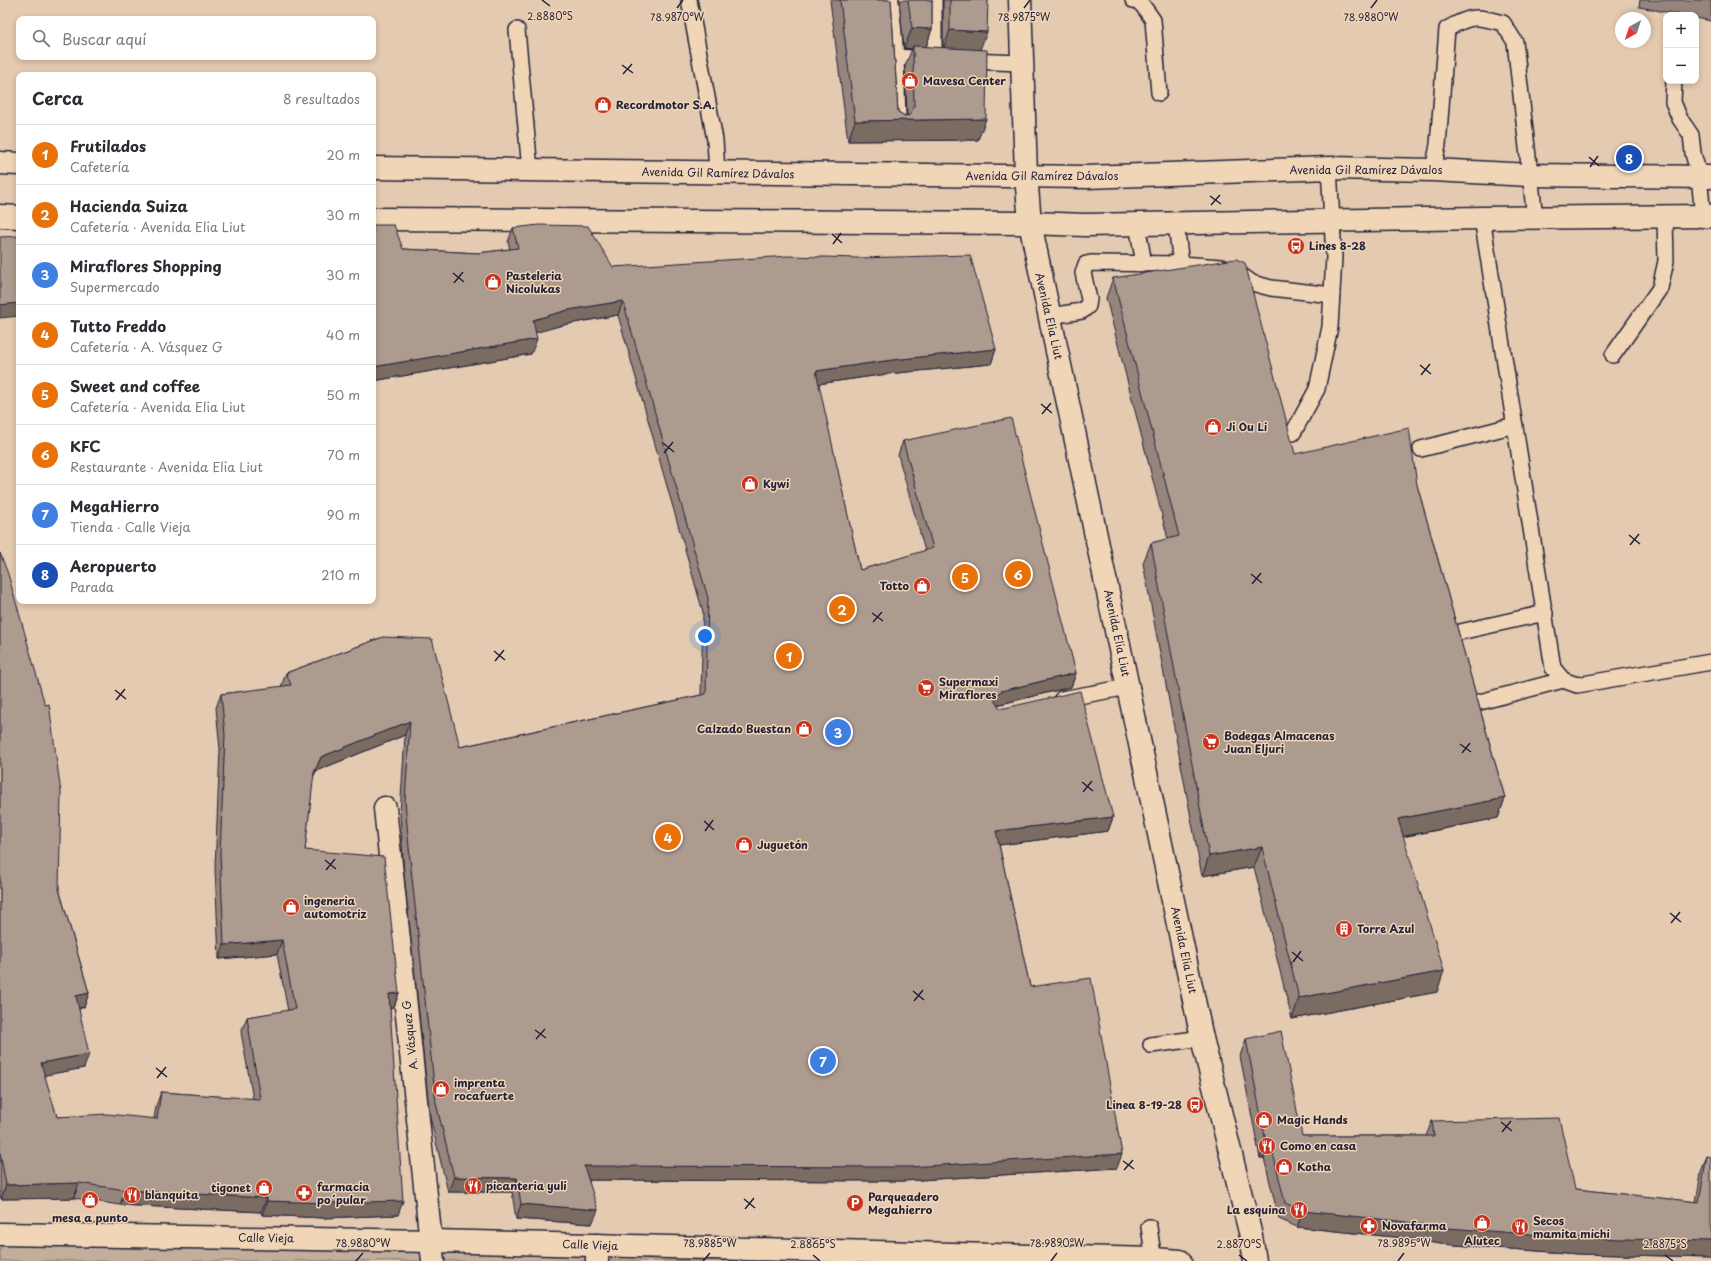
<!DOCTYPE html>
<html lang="es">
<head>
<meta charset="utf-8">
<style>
  :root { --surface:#fff; --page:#f2f2f3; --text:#2b2b33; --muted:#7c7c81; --line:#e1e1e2; --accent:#0b8043 }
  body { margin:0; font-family:"Playpen Sans",sans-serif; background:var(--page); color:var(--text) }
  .controls { position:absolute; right:12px; top:12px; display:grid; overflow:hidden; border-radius:8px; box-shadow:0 2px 6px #0003 }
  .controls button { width:36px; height:36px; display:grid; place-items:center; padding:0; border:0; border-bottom:1px solid var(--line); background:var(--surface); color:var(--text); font:20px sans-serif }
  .compass { position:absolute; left:1615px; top:12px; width:36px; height:36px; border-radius:50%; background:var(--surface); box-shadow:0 2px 6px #0003; rotate:219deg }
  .you { position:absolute; left:705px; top:636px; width:14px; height:14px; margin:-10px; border:3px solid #fff; border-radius:50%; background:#1a73e8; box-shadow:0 0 0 6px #1a73e833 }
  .badge { display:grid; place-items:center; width:26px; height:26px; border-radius:50%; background:var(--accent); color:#fff; font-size:13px; font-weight:700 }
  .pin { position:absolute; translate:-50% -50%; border:2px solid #fff; box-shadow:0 1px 4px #0006 }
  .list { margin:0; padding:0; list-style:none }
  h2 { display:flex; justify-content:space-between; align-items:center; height:52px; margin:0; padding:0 16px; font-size:17px }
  h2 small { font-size:13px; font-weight:400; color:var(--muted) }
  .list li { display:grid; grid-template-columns:26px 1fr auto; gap:12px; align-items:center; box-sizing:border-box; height:60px; padding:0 16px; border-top:1px solid var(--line) }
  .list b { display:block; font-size:15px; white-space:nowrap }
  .list p { margin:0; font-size:13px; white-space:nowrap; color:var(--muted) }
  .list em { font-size:13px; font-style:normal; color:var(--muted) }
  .icon { flex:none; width:22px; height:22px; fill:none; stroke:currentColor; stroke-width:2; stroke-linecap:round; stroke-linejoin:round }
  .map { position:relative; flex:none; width:1711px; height:1261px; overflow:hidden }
  .search { position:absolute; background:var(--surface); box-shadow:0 2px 6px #0003; left:16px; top:16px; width:360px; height:44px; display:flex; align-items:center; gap:10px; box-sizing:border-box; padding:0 14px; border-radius:8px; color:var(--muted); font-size:15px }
  .panel { position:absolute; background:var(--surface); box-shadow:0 2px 6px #0003; left:16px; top:72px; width:360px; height:532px; border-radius:8px }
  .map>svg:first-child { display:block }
  .green { fill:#c3ae9c; stroke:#72686c }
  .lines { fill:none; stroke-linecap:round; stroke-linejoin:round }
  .lane-casing { stroke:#22223b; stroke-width:18 }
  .street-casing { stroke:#22223b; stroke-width:25 }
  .secondary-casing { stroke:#22223b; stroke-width:25 }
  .lane { stroke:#f0d5b7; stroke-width:15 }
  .street { stroke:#f0d5b7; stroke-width:22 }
  .secondary { stroke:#f0d5b7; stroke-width:22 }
  .wall { fill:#96857b; stroke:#22223b }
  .shaded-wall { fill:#7a6c64; stroke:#22223b }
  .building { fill:#ae9b8f; stroke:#22223b }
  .ticks { fill:none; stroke:#22223b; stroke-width:1.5 }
  .labels { text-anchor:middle; stroke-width:3; stroke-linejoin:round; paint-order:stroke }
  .poi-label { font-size:11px; font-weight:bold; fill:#22223b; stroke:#f0d5b7; text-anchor:start }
  .street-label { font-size:11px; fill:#22223b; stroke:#f0d5b7 }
  .ticks-label { font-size:10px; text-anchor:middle; fill:#22223b; stroke:#f0d5b7; stroke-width:3; stroke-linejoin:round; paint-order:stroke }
</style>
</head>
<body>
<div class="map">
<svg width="1711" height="1261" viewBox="0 0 1711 1261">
  <rect width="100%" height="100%" fill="#e4cab0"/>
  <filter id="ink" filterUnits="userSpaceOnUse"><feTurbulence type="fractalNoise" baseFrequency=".025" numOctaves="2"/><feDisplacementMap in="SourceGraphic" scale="8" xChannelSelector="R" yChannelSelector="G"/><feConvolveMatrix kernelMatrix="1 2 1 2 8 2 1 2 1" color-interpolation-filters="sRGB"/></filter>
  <g filter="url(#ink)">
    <polygon class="green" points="0,1233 1014,1261 0,1261"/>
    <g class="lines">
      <g class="lane-casing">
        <g id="lane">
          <polyline points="689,0 715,140 717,173"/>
          <polyline points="891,0 896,57"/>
          <polyline points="934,0 934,59 941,60"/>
          <polyline points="1133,0 1138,1 1143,6 1153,20 1159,93"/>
          <polyline points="517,30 530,170"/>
          <polyline points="967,61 1022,63"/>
          <polyline points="1674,81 1673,102 1680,119 1691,135 1693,153 1699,176 1703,217"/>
          <polyline points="898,119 896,57 929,59"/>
          <path d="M1433,170L1438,145L1447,29C1471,15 1476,16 1503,23L1515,42L1535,218"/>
          <polyline points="1482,218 1553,668 1563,680 1577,685 1711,662"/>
          <polyline points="1137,224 1144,264"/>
          <polyline points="1176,224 1181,264 1221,267 1237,272 1252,283 1271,288 1332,295"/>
          <polyline points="1050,316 1082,311 1088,306 1089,299 1083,273 1086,264 1091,263 1181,264"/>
          <polyline points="1613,355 1660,288 1666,261 1665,218"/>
          <polyline points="1293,433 1317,389 1330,327 1334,257 1329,168"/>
          <polyline points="1421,449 1515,425"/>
          <polyline points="1460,632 1545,613"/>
          <polyline points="1062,699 1128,687"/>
          <polyline points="1476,703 1563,680"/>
          <polyline points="1151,1045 1202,1038"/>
          <polyline points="1149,1227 1154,1261"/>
        </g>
      </g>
      <g class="street-casing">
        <g id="street">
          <polyline points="385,808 433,1261"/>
          <polyline points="597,1245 597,1261"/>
        </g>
      </g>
      <g class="secondary-casing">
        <g id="secondary">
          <polyline points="1020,0 1026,175 1030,223 1202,1038 1251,1236 1255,1261"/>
          <polyline points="0,163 19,164"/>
          <polyline points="373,168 1087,177 1329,168 1433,170 1530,175 1711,177"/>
          <polyline points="0,216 19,217"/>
          <polyline points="373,219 1030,223 1085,225 1482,218 1711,216"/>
          <polyline points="0,1234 432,1241 1154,1259 1180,1261"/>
        </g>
      </g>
      <use href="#lane" class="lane"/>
      <use href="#street" class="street"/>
      <use href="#secondary" class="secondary"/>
    </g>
    <g class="wall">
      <polygon points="830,0 891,0 898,112 905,116 907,115 905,66 912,49 904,48 899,0 932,0 932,29 926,47 943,48 943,0 988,0 980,50 978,140 848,141"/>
      <polygon points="1640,0 1711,0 1711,21 1696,18 1696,15 1682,15 1639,7"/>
      <polygon points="373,225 403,249 478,253 510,249 508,242 513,228 613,267 996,349 991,364 887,374 818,384 860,570 925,551 898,455 903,441 1076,673 1071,687 997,705 1113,817 1108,831 999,845 1030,987 1117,1168 903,1181 589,1180 592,1224 516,1219 512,1192 448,1192 430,1117 404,873 400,815 405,735 316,771 313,777 305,850 399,993 394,1007 390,1007 398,1215 323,1218 262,1215 261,1212 120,1205 74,1198 1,1199 0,1195 0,553 59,889 89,993 84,1007 79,1009 84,1068 44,1075 57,1117 154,1119 156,1106 161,1092 253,1099 241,1032 247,1017 288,1011 277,954 219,959 215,868 220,749 216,708 221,694 281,687 286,673 383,637 460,747 701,695 703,612 618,315 563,325 535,332 531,354 373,381"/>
      <polygon points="1113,278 1295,454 1417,485 1505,798 1498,818 1403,837 1437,992 1292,1019 1254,867 1202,876 1143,563 1151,543 1168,539 1106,298"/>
      <polygon points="1246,1039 1302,1136 1426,1136 1432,1121 1575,1189 1696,1202 1701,1173 1707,1156 1711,1257 1579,1254 1441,1244 1394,1237 1297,1227 1279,1219 1264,1158 1260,1158 1240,1056"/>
    </g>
    <g class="shaded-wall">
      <polygon points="912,28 932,29 925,50 913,46 912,49 904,48"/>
      <polygon points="950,30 987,32 979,52 943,50"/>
      <polygon points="986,119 978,140 848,141 855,121"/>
      <polygon points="623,301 618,315 563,325 527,335 533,320 568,310"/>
      <polygon points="19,303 19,316 0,318 0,305"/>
      <polygon points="537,339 531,354 373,381 373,367"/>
      <polygon points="996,349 991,364 887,374 810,385 816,371 892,360"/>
      <polygon points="1076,673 1071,687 996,705 990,711 995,697 1001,691"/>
      <polygon points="410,721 405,735 316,771 308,788 314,773 321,757"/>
      <polygon points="1505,798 1498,818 1390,839 1398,819"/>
      <polygon points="1113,817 1108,831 991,846 996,831"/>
      <polygon points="1262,847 1254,867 1202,876 1209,856"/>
      <polygon points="282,940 277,954 219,959 224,945"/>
      <polygon points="1444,971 1437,992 1292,1019 1299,998"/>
      <polygon points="89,993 84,1007 71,1010 76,996"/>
      <polygon points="399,993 394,1007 384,1008 389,994"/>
      <polygon points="89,1054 84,1068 35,1077 41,1063"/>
      <polygon points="1270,1141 1264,1158 1260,1158 1266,1142"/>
      <polygon points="1122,1154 1117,1168 903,1181 579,1180 584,1166"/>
      <polygon points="454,1177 517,1178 512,1192 448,1192"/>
      <polygon points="79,1183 74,1198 1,1199 6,1185"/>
      <polygon points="125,1190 267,1198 261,1212 120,1205"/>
      <polygon points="267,1201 403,1201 398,1215 323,1218 262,1215"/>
      <polygon points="521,1204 598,1210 592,1224 516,1219"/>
      <polygon points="1303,1211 1711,1241 1711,1257 1579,1254 1441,1244 1394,1237 1297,1227"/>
    </g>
    <g class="building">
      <polygon points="840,0 891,0 898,112 905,116 910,115 914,107 913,46 987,50 986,119 855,121"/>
      <polygon points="908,0 932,0 932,29 912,28"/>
      <polygon points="950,0 988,0 987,32 950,30"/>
      <polygon points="373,225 394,225 403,249 478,253 518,248 513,228 539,225 588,226 613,267 790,256 858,258 970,255 996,349 892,360 816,371 860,570 933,548 903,441 1011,418 1076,673 1001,691 995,697 995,702 1000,708 1005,708 1080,691 1113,817 996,831 1030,987 1091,978 1122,1154 909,1167 584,1166 598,1210 521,1204 517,1178 454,1177 436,1103 410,859 405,801 410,721 321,757 314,773 305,850 384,857 399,993 389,994 403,1201 328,1203 267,1201 267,1198 125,1190 79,1183 6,1185 0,1152 0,553 8,574 45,705 49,704 61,793 59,889 89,993 76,996 89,1054 41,1063 57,1117 107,1114 157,1119 161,1092 260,1099 247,1017 295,1009 282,940 224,945 220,853 225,735 221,694 291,685 286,673 383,637 432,639 460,747 706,694 708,598 623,301 568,310 533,320 537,339 373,367"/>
      <polygon points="19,236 19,303 0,305 0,237"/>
      <polygon points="1236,259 1245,263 1295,454 1409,428 1417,485 1505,798 1398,819 1444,971 1299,998 1262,847 1209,856 1151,543 1179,536 1113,278"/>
      <polygon points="1281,1031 1302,1136 1434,1136 1432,1121 1559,1118 1575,1189 1699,1202 1707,1156 1711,1157 1711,1241 1585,1238 1447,1228 1399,1221 1303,1211 1285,1203 1270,1141 1266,1142 1246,1039"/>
    </g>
  </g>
  <path class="ticks" d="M542,0L550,6M677,8L683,0M1024,8L1030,0M1371,8L1377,0M622,65L633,73M623,74L632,64M1589,157L1599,166M1590,167L1598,156M1210,196L1221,204M1211,205L1220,195M832,234L842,243M833,244L841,233M453,273L464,282M454,283L463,272M1420,365L1431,374M1421,375L1430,364M1041,404L1052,413M1042,414L1051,403M663,443L674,452M664,453L673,442M1629,535L1640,544M1630,545L1639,534M1251,574L1262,583M1252,584L1261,573M872,613L883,621M873,622L882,612M494,651L505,660M495,661L504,650M115,690L126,699M116,700L125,689M1460,744L1471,752M1462,753L1470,743M1082,782L1093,791M1083,792L1092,781M704,821L714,830M705,831L713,820M325,860L336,869M326,870L335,859M1670,913L1681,922M1671,923L1680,912M1292,952L1303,961M1293,962L1301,951M913,991L924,1000M914,1001L923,990M535,1030L546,1038M536,1039L545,1029M156,1068L167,1077M157,1078L166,1067M1501,1122L1512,1131M1502,1132L1511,1121M1123,1161L1134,1169M1124,1170L1133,1160M744,1199L755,1208M745,1209L754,1198M813,1255L820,1261M1239,1255L1247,1261M1665,1255L1673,1261M356,1261L363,1253M703,1261L710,1253M1051,1261L1057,1253M1398,1261L1404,1253"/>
  <defs>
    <g id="shop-disc" transform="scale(0.9)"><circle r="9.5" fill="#c8321e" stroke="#f0d5b7"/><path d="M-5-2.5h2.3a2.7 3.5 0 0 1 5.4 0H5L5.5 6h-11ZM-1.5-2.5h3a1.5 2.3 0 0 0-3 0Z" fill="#fff"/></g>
    <g id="bus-disc" transform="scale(0.9)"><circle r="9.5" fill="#c8321e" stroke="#f0d5b7"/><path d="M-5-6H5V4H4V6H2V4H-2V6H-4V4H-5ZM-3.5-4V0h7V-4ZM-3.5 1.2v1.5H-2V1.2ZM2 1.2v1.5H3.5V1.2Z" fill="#fff"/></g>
    <g id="supermarket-disc" transform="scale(0.9)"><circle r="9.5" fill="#c8321e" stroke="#f0d5b7"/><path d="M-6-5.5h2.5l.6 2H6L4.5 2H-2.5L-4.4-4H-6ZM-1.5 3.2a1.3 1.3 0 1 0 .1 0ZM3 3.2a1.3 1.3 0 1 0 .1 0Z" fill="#fff"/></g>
    <g id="building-disc" transform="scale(0.9)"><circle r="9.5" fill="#c8321e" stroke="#f0d5b7"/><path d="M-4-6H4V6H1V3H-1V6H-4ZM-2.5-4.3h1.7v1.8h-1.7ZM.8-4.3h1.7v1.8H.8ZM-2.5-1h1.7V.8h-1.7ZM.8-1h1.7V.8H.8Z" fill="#fff"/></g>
    <g id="restaurant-disc" transform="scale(0.9)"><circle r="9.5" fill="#c8321e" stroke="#f0d5b7"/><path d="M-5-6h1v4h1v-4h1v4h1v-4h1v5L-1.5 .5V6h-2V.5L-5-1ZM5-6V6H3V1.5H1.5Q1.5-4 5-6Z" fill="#fff"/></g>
    <g id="pharmacy-disc" transform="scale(0.9)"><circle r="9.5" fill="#c8321e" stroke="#f0d5b7"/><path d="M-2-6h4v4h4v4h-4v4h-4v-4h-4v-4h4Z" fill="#fff"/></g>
    <g id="parking-disc" transform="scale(0.9)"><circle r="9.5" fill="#c8321e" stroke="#f0d5b7"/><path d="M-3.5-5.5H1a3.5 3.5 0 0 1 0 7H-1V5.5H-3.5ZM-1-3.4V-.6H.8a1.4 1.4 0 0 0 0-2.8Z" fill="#fff"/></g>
  </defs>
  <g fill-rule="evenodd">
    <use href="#shop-disc" x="910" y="81"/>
    <use href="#shop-disc" x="603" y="105"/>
    <use href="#bus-disc" x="1296" y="246"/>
    <use href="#shop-disc" x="493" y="282"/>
    <use href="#shop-disc" x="1213" y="427"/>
    <use href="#shop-disc" x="750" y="484"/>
    <use href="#shop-disc" x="922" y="586"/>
    <use href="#supermarket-disc" x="926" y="688"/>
    <use href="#shop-disc" x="804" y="729"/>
    <use href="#supermarket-disc" x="1211" y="742"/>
    <use href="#shop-disc" x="744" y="845"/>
    <use href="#shop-disc" x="291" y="907"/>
    <use href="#building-disc" x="1344" y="929"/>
    <use href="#shop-disc" x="441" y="1089"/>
    <use href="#bus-disc" x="1195" y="1105"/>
    <use href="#shop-disc" x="1264" y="1120"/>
    <use href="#restaurant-disc" x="1267" y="1146"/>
    <use href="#shop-disc" x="1284" y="1167"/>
    <use href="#restaurant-disc" x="473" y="1186"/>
    <use href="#shop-disc" x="264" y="1188"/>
    <use href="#pharmacy-disc" x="304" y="1193"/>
    <use href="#restaurant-disc" x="132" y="1195"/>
    <use href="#shop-disc" x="90" y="1200"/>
    <use href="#parking-disc" x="855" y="1203"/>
    <use href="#restaurant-disc" x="1299" y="1210"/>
    <use href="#shop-disc" x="1482" y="1223"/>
    <use href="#pharmacy-disc" x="1369" y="1226"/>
    <use href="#restaurant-disc" x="1520" y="1227"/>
  </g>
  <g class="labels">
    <g class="poi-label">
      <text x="923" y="85">Mavesa Center</text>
      <text x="616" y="109">Recordmotor S.A.</text>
      <text x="1309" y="250">Lines 8-28</text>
      <text x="506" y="280">Pasteleria<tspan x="506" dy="13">Nicolukas</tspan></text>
      <text x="1226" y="431">Ji Ou Li</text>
      <text x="763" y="488">Kywi</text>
      <text x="909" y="590" text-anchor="end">Totto</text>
      <text x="939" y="686">Supermaxi<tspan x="939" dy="13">Miraflores</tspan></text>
      <text x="791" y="733" text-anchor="end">Calzado Buestan</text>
      <text x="1224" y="740">Bodegas Almacenas<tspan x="1224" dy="13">Juan Eljuri</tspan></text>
      <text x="757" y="849">Juguetón</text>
      <text x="304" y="905">ingeneria<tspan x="304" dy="13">automotriz</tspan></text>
      <text x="1357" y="933">Torre Azul</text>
      <text x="454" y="1087">imprenta<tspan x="454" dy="13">rocafuerte</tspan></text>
      <text x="1182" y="1109" text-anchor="end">Linea 8-19-28</text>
      <text x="1277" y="1124">Magic Hands</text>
      <text x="1280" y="1150">Como en casa</text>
      <text x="1297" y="1171">Kotha</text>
      <text x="486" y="1190">picanteria yuli</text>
      <text x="317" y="1191">farmacia<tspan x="317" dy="13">po´pular</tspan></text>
      <text x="251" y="1192" text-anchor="end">tigonet</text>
      <text x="145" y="1199">blanquita</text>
      <text x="868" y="1201">Parqueadero<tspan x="868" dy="13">Megahierro</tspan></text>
      <text x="1286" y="1214" text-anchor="end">La esquina</text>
      <text x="90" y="1222" text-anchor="middle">mesa a punto</text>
      <text x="1533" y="1225">Secos<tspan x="1533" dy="13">mamita michi</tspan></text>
      <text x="1382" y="1230">Novafarma</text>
      <text x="1482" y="1245" text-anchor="middle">Alutec</text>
    </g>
    <g class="street-label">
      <text x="1366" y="174">Avenida Gil Ramírez Dávalos</text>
      <text transform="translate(718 173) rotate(1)" y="4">Avenida Gil Ramírez Dávalos</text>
      <text x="1042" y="180">Avenida Gil Ramírez Dávalos</text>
      <text transform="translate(1049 316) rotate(77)" y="4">Avenida Elia Liut</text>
      <text transform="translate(1117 633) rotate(78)" y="4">Avenida Elia Liut</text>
      <text transform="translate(1184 950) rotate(78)" y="4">Avenida Elia Liut</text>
      <text transform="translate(410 1035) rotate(-96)" y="4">A. Vásquez G</text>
      <text transform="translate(266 1238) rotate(1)" y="4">Calle Vieja</text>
      <text transform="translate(590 1245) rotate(2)" y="4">Calle Vieja</text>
    </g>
  </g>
  <g class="ticks-label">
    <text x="550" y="20">2.8880°S</text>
    <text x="677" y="21">78.9870°W</text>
    <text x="1024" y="21">78.9875°W</text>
    <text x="1371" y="21">78.9880°W</text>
    <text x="363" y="1247">78.9880°W</text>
    <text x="710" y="1247">78.9885°W</text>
    <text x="1057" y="1247">78.9890°W</text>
    <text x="1404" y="1247">78.9895°W</text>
    <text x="813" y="1248">2.8865°S</text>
    <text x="1239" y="1248">2.8870°S</text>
    <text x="1665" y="1248">2.8875°S</text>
  </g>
</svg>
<div class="controls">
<button>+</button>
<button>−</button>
</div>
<svg class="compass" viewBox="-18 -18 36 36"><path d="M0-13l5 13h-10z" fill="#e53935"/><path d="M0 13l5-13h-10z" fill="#7c7c81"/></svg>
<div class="you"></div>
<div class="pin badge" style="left:789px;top:656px;background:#e8710a">1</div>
<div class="pin badge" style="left:842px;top:609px;background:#e8710a">2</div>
<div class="pin badge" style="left:838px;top:732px;background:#3f7fe0">3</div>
<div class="pin badge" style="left:668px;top:837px;background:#e8710a">4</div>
<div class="pin badge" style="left:965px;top:577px;background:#e8710a">5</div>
<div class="pin badge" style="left:1018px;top:574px;background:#e8710a">6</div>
<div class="pin badge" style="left:823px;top:1061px;background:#3f7fe0">7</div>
<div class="pin badge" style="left:1629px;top:158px;background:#1a4fb4">8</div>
<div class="search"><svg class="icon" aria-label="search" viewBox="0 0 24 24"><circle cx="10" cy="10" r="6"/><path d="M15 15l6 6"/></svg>Buscar aquí</div>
<section class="panel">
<h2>Cerca<small>8 resultados</small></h2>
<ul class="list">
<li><span class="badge" style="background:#e8710a">1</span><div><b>Frutilados</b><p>Cafetería</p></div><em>20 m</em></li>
<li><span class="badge" style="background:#e8710a">2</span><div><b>Hacienda Suiza</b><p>Cafetería · Avenida Elia Liut</p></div><em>30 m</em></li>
<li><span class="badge" style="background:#3f7fe0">3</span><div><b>Miraflores Shopping</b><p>Supermercado</p></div><em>30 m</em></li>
<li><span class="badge" style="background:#e8710a">4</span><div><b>Tutto Freddo</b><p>Cafetería · A. Vásquez G</p></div><em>40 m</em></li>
<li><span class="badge" style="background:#e8710a">5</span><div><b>Sweet and coffee</b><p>Cafetería · Avenida Elia Liut</p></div><em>50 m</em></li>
<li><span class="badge" style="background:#e8710a">6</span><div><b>KFC</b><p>Restaurante · Avenida Elia Liut</p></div><em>70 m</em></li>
<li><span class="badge" style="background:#3f7fe0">7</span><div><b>MegaHierro</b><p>Tienda · Calle Vieja</p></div><em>90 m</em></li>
<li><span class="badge" style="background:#1a4fb4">8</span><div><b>Aeropuerto</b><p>Parada</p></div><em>210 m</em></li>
</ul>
</section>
</div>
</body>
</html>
